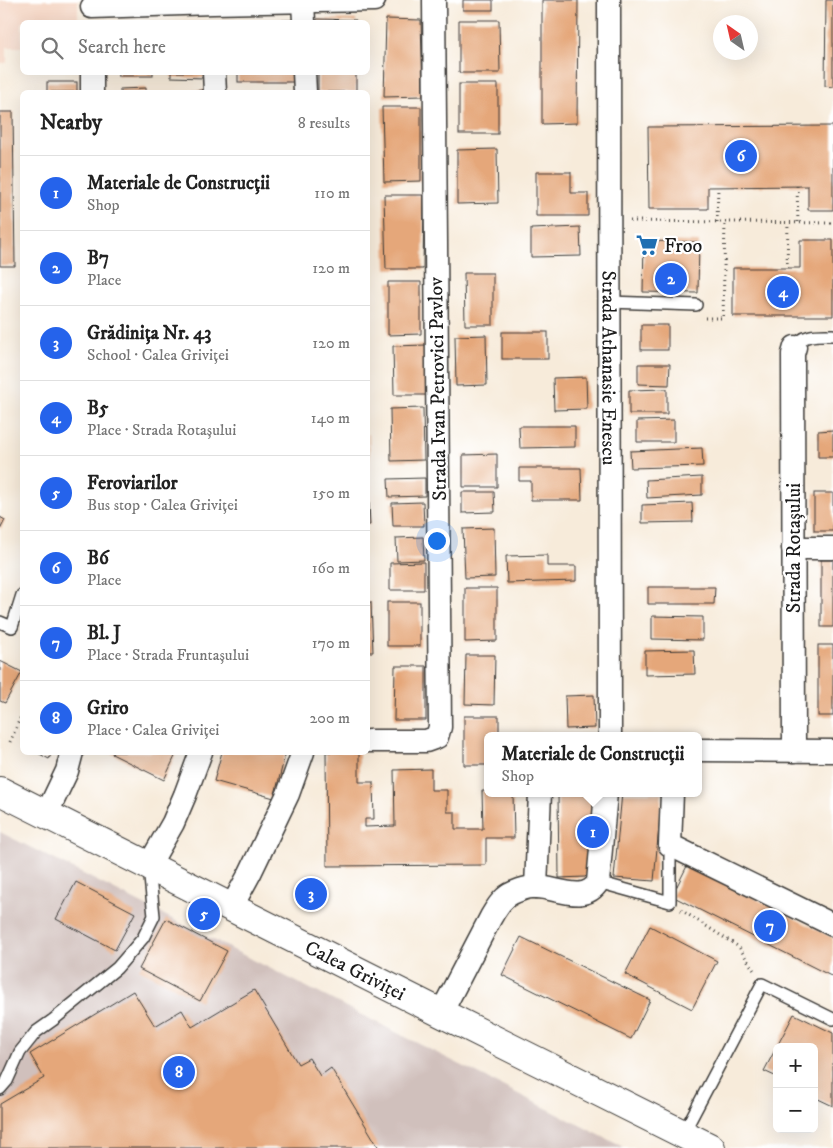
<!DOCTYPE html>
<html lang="en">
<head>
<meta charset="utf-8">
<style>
  :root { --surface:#fff; --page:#f6f6f6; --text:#222; --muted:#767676; --line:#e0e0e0; --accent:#2563eb }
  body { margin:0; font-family:"IM FELL DW Pica",serif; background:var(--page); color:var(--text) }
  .controls { position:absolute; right:15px; bottom:15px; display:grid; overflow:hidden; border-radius:8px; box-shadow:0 5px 20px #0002 }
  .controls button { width:45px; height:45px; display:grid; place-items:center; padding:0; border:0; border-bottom:1px solid var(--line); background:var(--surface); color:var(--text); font:25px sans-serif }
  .compass { position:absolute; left:713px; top:15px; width:45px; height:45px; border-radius:50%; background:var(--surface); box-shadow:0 5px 20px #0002; rotate:326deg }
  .you { position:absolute; left:436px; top:540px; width:18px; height:18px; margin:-12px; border:4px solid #fff; border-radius:50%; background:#1a73e8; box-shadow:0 0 0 8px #1a73e833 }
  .badge { display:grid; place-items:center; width:32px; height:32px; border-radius:50%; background:var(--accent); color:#fff; font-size:16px; font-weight:700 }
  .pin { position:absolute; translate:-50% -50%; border:2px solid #fff; box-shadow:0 1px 5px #0006 }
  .popup { position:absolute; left:484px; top:732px; width:218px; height:65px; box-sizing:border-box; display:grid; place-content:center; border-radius:8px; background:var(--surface); filter:drop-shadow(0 1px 4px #0005); font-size:16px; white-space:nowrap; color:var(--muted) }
  .popup b { font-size:19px; color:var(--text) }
  .popup::after { content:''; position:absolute; left:50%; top:100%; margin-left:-10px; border:10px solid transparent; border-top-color:var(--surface) }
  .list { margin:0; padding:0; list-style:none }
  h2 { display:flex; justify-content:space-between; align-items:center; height:65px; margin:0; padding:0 20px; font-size:21px }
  h2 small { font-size:16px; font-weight:400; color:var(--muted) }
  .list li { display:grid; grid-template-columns:32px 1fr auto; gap:15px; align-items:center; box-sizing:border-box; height:75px; padding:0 20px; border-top:1px solid var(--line) }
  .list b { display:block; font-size:19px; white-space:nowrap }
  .list p { margin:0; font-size:16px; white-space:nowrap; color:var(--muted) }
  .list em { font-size:16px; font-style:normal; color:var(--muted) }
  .icon { flex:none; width:28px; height:28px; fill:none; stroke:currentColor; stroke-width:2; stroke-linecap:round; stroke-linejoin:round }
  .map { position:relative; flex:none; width:833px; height:1148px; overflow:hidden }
  .search { position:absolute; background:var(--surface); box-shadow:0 5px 20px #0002; left:20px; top:20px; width:350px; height:55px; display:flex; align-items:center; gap:12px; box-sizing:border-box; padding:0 18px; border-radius:8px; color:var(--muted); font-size:19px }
  .panel { position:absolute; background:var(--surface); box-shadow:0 5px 20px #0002; left:20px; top:90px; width:350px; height:665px; border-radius:8px }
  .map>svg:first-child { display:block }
  .built { fill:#f4d3c0 }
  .industrial { fill:#d0c0bc }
  .building { fill:#e5a77a }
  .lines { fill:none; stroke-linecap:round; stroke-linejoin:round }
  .lane-casing { stroke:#3d3b38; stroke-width:14 }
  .street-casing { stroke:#3d3b38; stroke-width:25 }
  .primary-casing { stroke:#3d3b38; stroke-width:30 }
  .path { stroke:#3d3b38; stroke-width:3; stroke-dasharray:1 4; stroke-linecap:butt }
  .lane { stroke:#fff; stroke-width:11 }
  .street { stroke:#fff; stroke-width:22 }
  .primary { stroke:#fff; stroke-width:28 }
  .labels { text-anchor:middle; stroke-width:4.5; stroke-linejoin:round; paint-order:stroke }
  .poi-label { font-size:20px; fill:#1c1c1c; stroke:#fff; text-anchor:start }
  .street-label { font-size:20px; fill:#1c1c1c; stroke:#fff }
</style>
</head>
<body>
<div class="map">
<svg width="833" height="1148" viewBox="0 0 833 1148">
  <rect width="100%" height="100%" fill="#fff"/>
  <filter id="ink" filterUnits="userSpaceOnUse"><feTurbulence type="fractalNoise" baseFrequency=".02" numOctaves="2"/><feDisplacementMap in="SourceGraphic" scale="10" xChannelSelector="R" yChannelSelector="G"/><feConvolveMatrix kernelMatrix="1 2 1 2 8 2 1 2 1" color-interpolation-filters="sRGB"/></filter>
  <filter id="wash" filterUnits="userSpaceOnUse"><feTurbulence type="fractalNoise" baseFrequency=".0096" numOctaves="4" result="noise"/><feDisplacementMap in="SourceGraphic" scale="20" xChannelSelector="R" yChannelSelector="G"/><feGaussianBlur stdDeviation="1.12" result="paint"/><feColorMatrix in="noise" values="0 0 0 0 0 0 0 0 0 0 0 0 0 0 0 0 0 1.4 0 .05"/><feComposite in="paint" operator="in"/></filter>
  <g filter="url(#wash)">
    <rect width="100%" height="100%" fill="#f7ebda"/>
    <polygon class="built" points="0,0 78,0 78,22 22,22 22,47 7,47 7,63 0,63"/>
    <polygon class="industrial" points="0,832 625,1148 0,1148"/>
    <g id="blocks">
      <g class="building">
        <rect x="463" y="0" width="30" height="10"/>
        <polygon points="542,0 578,0 577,123 542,124"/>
        <polygon points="826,0 833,0 833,87 825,86"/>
        <polygon points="317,19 356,20 356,22 317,22"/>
        <polygon points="386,19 421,20 423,96 384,97"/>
        <polygon points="300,20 300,22 235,22 235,21"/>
        <polygon points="459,20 499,20 500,73 459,73"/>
        <rect x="118" y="72" width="35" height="4"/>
        <polygon points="171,72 204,72 204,78 171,77"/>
        <rect x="238" y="72" width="63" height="10"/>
        <rect x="318" y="72" width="38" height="20"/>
        <rect x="47" y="82" width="30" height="10"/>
        <rect x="459" y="84" width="39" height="50"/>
        <polygon points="146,88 146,92 120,92 120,89"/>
        <polygon points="205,90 205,92 185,92 185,91"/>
        <polygon points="382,107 421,107 421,181 384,182"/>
        <polygon points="0,112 13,112 15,266 0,266"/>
        <polygon points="833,126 833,210 808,210 808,186 708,187 708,209 649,209 648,127"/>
        <polygon points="497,149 498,203 457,204 457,150"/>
        <polygon points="536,172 571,172 571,193 588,193 588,216 536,216"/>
        <polygon points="384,195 424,195 423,269 386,269"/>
        <polygon points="580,227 581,256 531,257 531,229"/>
        <polygon points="800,240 833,240 833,316 733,316 733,268 800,268"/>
        <polygon points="644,241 699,242 698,293 643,292"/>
        <polygon points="464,273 493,273 493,325 465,325"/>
        <polygon points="388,282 421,282 421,334 388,335"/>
        <rect x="641" y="325" width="27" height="25"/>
        <rect x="502" y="332" width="46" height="27"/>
        <polygon points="486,335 487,385 456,386 455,336"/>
        <polygon points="426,345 427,395 394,395 393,346"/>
        <polygon points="638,364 670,364 669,385 638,384"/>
        <polygon points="586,377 587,409 554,410 553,378"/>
        <polygon points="667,389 667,414 629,414 629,390"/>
        <polygon points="423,408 424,460 391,461 390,409"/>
        <polygon points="674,420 674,442 637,442 637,421"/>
        <polygon points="519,426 575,426 575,447 520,448"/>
        <polygon points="833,430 833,457 818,457 818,431"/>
        <polygon points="368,434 369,434 370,460 368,460"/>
        <polygon points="702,448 703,466 631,468 630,451"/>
        <polygon points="497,454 497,487 463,487 463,455"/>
        <polygon points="519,468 581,468 582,500 531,500 531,481 519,481"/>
        <polygon points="702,477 702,495 647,498 646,480"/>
        <polygon points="425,478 425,496 389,497 388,479"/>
        <polygon points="462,492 494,492 495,512 462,513"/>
        <rect x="814" y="493" width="19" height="38"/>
        <polygon points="368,501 369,501 370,525 368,525"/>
        <polygon points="423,502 424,526 393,526 392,503"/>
        <polygon points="692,503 693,522 642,523 642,505"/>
        <polygon points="0,517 5,520 0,530"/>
        <polygon points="494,528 495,577 465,578 463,529"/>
        <polygon points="423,537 424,560 397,561 396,538"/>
        <polygon points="547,555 547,566 576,566 576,581 507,583 506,556"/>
        <rect x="821" y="560" width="12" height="67"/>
        <polygon points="424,562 424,590 390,590 390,563"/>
        <polygon points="648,587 715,587 714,604 648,604"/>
        <polygon points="465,588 497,588 497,641 465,642"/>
        <polygon points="368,602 371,602 373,652 368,652"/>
        <rect x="387" y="602" width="33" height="44"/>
        <polygon points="652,616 703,617 703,640 652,639"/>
        <rect x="818" y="645" width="15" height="71"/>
        <polygon points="694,650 695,674 645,675 645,651"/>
        <polygon points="466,655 495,655 494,705 465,704"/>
        <polygon points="0,661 22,672 5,703 0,701"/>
        <polygon points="395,666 426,666 426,720 394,720"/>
        <polygon points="594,695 595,728 566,729 565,696"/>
        <polygon points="464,716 499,716 499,736 488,736 488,765 464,765"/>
        <polygon points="36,752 52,752 49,759"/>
        <polygon points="113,752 177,752 164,780 112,754"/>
        <polygon points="222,752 286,752 274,798 214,781"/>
        <polygon points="326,752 359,752 359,782 373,782 374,819 365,819 365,827 395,826 394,770 431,769 431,790 447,790 447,812 455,812 455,829 483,829 482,791 488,791 488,793 513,793 514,838 486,838 486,865 327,866"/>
        <polygon points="558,793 596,793 596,869 585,877 559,878"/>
        <polygon points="622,793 662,793 654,881 614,878"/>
        <polygon points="688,864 833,938 833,977 672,896"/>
        <polygon points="76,882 135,913 115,950 56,919"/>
        <polygon points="166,919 227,951 200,1001 139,969"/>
        <polygon points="650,926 717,961 692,1009 625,974"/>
        <polygon points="521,937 650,1000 631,1039 502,975"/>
        <polygon points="254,990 298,1064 309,1058 320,1076 331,1068 379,1148 0,1148 0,1104 44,1078 30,1054 133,991 155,1026 182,1010 192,1027"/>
        <polygon points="794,1014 833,1033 833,1106 814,1097 814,1047 777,1047 777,1077 764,1071"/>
      </g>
    </g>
  </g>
  <g filter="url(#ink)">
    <use href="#blocks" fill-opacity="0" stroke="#3d3b38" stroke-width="1"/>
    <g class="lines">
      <g class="lane-casing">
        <g id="lane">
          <polyline points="609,302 696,305"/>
          <path d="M795,347C803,333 819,335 833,335"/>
          <polyline points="0,622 12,627 22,595"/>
          <polyline points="598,882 670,902 670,845"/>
          <polyline points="0,1089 7,1081 20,1052 36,1032 53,1020 117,968 143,938 154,916 149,868"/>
          <polyline points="683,1134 762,984 833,1019"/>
        </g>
      </g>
      <g class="street-casing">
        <g id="street">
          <path id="s1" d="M609,0L610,736"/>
          <polyline points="303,1 304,22"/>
          <polyline points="92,7 213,3 374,0"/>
          <polyline points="92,72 92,92"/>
          <polyline points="214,72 215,92"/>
          <polyline points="304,72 305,92"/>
          <polyline points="793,548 833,548"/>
          <polyline points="368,741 426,741 437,737 440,727 434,0"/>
          <polyline points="698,750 833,751"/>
          <polyline points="794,751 793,354 795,347"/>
          <polyline points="672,793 670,845 833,925"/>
          <polyline points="46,815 67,771 72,752"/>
          <polyline points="149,865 173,823 185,795 201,752"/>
          <polyline points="536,887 540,793"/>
          <polyline points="231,908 250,873 288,794 303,752"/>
          <path d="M441,1013L491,917C495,910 499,903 505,898C511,892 529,886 537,887C558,888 585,904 598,882L606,793"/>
        </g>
      </g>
      <g class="primary-casing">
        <g id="primary">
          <path id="s2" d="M0,791L441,1013L711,1148"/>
        </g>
      </g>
      <g class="path">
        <polyline points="797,186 798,223"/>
        <polyline points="630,221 833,223"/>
        <polyline points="717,222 718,187"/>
        <polyline points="787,268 788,223"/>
        <polyline points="705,318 723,318 725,222"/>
        <polyline points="10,742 22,714"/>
        <polyline points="681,910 739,947 755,972"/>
      </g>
      <use href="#lane" class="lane"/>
      <use href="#street" class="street"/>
      <use href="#primary" class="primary"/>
    </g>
  </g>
  <defs>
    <g id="supermarket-bare" transform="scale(1.725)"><path d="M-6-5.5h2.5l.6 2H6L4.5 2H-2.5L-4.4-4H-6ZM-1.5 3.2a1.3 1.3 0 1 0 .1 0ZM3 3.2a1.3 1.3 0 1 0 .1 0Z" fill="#1f6fb2" stroke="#fff" stroke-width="2.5" paint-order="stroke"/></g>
  </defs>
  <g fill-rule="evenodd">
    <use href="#supermarket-bare" x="647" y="245"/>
  </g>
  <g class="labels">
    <g class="poi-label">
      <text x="664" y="252">Froo</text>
    </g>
    <g class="street-label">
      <text dy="7" stroke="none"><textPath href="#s1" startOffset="368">Strada Athanasie Enescu</textPath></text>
      <text transform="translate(437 389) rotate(-91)" y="7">Strada Ivan Petrovici Pavlov</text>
      <text transform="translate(793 548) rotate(-90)" y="7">Strada Rotașului</text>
      <text dy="7" stroke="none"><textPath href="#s2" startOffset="398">Calea Griviței</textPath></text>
    </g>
  </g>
</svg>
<div class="controls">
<button>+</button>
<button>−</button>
</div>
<svg class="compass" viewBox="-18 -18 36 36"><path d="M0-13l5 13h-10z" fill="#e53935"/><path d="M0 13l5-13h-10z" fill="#767676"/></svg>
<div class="you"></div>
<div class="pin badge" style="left:593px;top:832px">1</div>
<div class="popup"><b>Materiale de Construcții</b>Shop</div>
<div class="pin badge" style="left:671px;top:279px">2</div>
<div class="pin badge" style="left:311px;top:894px">3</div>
<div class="pin badge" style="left:783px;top:292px">4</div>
<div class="pin badge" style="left:204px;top:914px">5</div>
<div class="pin badge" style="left:741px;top:156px">6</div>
<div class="pin badge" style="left:770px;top:926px">7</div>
<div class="pin badge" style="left:179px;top:1072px">8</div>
<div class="search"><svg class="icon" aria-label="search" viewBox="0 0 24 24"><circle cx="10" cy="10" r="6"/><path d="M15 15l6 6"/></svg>Search here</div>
<section class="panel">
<h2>Nearby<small>8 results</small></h2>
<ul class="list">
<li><span class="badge">1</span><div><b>Materiale de Construcții</b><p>Shop</p></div><em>110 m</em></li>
<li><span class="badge">2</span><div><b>B7</b><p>Place</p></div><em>120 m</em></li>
<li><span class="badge">3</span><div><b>Grădinița Nr. 43</b><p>School · Calea Griviței</p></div><em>120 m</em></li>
<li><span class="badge">4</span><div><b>B5</b><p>Place · Strada Rotașului</p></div><em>140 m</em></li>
<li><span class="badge">5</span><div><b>Feroviarilor</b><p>Bus stop · Calea Griviței</p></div><em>150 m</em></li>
<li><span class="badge">6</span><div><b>B6</b><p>Place</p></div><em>160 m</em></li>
<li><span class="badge">7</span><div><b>Bl. J</b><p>Place · Strada Fruntașului</p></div><em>170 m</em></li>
<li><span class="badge">8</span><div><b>Griro</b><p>Place · Calea Griviței</p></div><em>200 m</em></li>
</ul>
</section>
</div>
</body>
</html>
